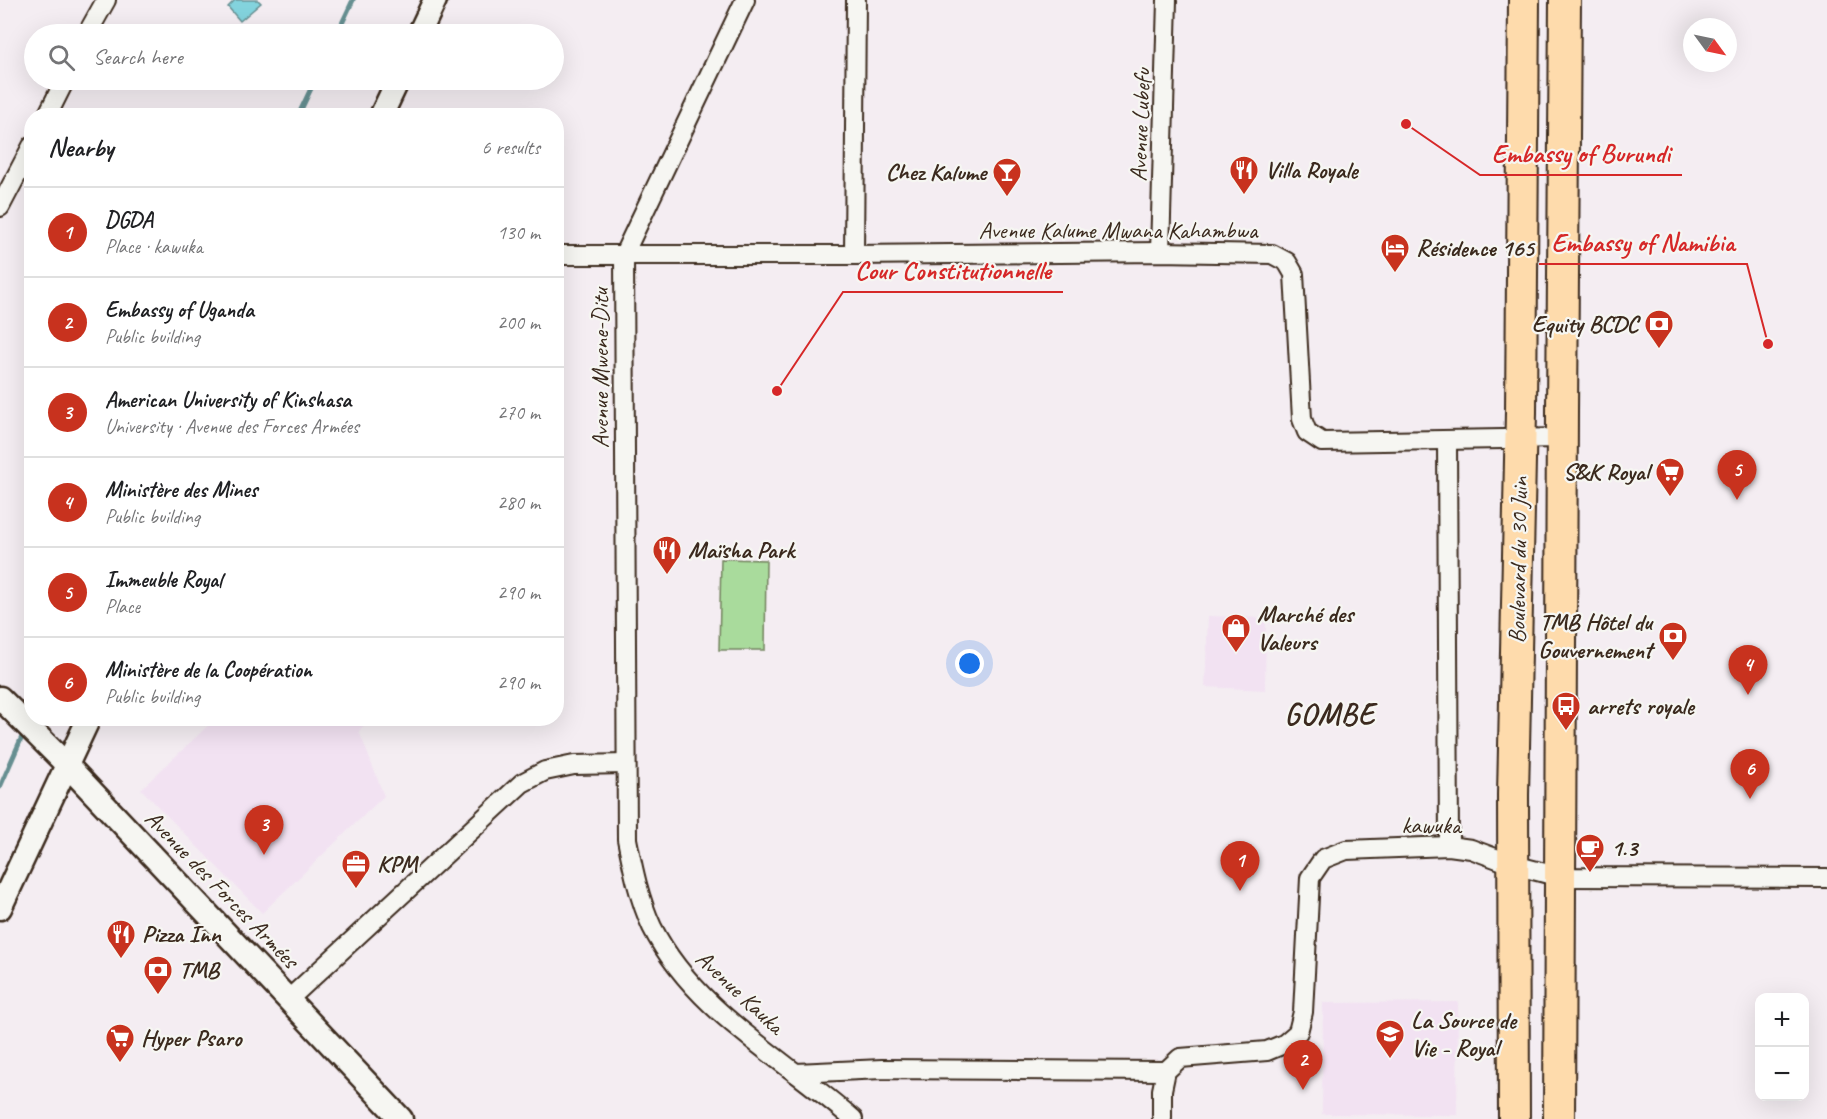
<!DOCTYPE html>
<html lang="en">
<head>
<meta charset="utf-8">
<style>
  :root { --surface:#fff; --page:#f6f6f6; --text:#202124; --muted:#757577; --line:#e0e0e0; --accent:#c8321e }
  body { margin:0; font-family:Caveat,sans-serif; background:var(--page); color:var(--text) }
  .controls { position:absolute; right:18px; bottom:18px; display:grid; overflow:hidden; border-radius:12px; box-shadow:0 6px 24px #0002 }
  .controls button { width:54px; height:54px; display:grid; place-items:center; padding:0; border:0; border-bottom:2px solid var(--line); background:var(--surface); color:var(--text); font:30px sans-serif }
  .compass { position:absolute; left:1683px; top:18px; width:54px; height:54px; border-radius:50%; background:var(--surface); box-shadow:0 6px 24px #0002; rotate:123deg }
  .you { position:absolute; left:970px; top:664px; width:21px; height:21px; margin:-15px; border:4px solid #fff; border-radius:50%; background:#1a73e8; box-shadow:0 0 0 9px #1a73e833 }
  .badge { display:grid; place-items:center; width:39px; height:39px; border-radius:50%; background:var(--accent); color:#fff; font-size:20px; font-weight:700 }
  .pin { position:absolute; translate:-50% -50px; filter:drop-shadow(0 2px 3px #0008) }
  .pin::after { content:''; position:absolute; top:32px; width:21px; height:18px; background:inherit; clip-path:polygon(0 0,100% 0,50% 100%) }
  .list { margin:0; padding:0; list-style:none }
  h2 { display:flex; justify-content:space-between; align-items:center; height:78px; margin:0; padding:0 24px; font-size:26px }
  h2 small { font-size:20px; font-weight:400; color:var(--muted) }
  .list li { display:grid; grid-template-columns:39px 1fr auto; gap:18px; align-items:center; box-sizing:border-box; height:90px; padding:0 24px; border-top:2px solid var(--line) }
  .list b { display:block; font-size:22px; white-space:nowrap }
  .list p { margin:0; font-size:20px; white-space:nowrap; color:var(--muted) }
  .list em { font-size:20px; font-style:normal; color:var(--muted) }
  .icon { flex:none; width:33px; height:33px; fill:none; stroke:currentColor; stroke-width:2; stroke-linecap:round; stroke-linejoin:round }
  .map { position:relative; flex:none; width:1827px; height:1119px; overflow:hidden }
  .search { position:absolute; background:var(--surface); box-shadow:0 6px 24px #0002; left:24px; top:24px; width:540px; height:66px; display:flex; align-items:center; gap:15px; box-sizing:border-box; padding:0 21px; border-radius:33px; color:var(--muted); font-size:22px }
  .panel { position:absolute; background:var(--surface); box-shadow:0 6px 24px #0002; left:24px; top:108px; width:540px; height:618px; border-radius:24px }
  .map>svg:first-child { display:block }
  .built { fill:#f2e2f2 }
  .green { fill:#a9db9c; stroke:#72825d; stroke-width:1.5 }
  .water { fill:#83d3dd; stroke:#668f91; stroke-width:1.5 }
  .lines { fill:none; stroke-linecap:round; stroke-linejoin:round }
  .stream { stroke:#668f91; stroke-width:5 }
  .minor-casing { stroke:#3b2a1e; stroke-width:22 }
  .tertiary-casing { stroke:#3b2a1e; stroke-width:27 }
  .primary-casing { stroke:#3b2a1e; stroke-width:34 }
  .minor { stroke:#f6f6f2; stroke-width:18 }
  .tertiary { stroke:#f6f6f2; stroke-width:22 }
  .primary { stroke:#fedbac; stroke-width:30 }
  .labels { text-anchor:middle; stroke-width:4.5; stroke-linejoin:round; paint-order:stroke }
  .street-label { font-size:24px; fill:#3b2a1e; stroke:#f6f6f2 }
  .poi-label { font-size:24px; font-weight:bold; fill:#3b2a1e; stroke:#f6f6f2; text-anchor:start }
  .district-label { font-size:30px; font-weight:bold; letter-spacing:1.5px; fill:#3b2a1e; stroke:#f6f6f2 }
  .leader { fill:none; stroke:#d62828; stroke-width:2 }
  .callout-dot { fill:#d62828; stroke:#f6f6f2; stroke-width:2 }
  .callout-label { font-size:26px; text-anchor:middle; font-weight:bold; fill:#d62828; stroke:#f6f6f2; stroke-width:4.5; stroke-linejoin:round; paint-order:stroke }
</style>
</head>
<body>
<div class="map">
<svg width="1827" height="1119" viewBox="0 0 1827 1119">
  <rect width="100%" height="100%" fill="#f4edf2"/>
  <filter id="ink" filterUnits="userSpaceOnUse"><feTurbulence type="fractalNoise" baseFrequency=".0167" numOctaves="2"/><feDisplacementMap in="SourceGraphic" scale="12" xChannelSelector="R" yChannelSelector="G"/><feConvolveMatrix kernelMatrix="1 2 1 2 8 2 1 2 1" color-interpolation-filters="sRGB"/></filter>
  <g filter="url(#ink)">
    <g class="built">
      <polygon points="1208,616 1266,618 1265,690 1205,687"/>
      <polygon points="370,718 359,731 384,796 262,913 141,789 215,719"/>
      <polygon points="1458,1002 1457,1115 1322,1114 1323,1003"/>
    </g>
    <polygon class="green" points="721,559 766,560 765,650 719,650"/>
    <polygon class="water" points="235,0 258,0 261,3 240,21 228,7"/>
    <g class="lines">
      <g class="stream">
        <polyline points="337,34 353,0"/>
        <polyline points="298,116 315,80"/>
        <polyline points="0,787 25,730"/>
      </g>
      <g class="minor-casing">
        <g id="minor">
          <path d="M745,0L624,254L627,839C633,869 639,899 652,927C694,1011 785,1059 853,1119"/>
          <polyline points="87,34 106,0"/>
          <polyline points="47,116 65,80"/>
          <polyline points="0,207 32,146"/>
          <polyline points="1160,252 1167,0"/>
          <polyline points="556,255 854,255 1160,252 1272,254 1287,262 1294,274 1302,419 1307,432 1322,442 1561,438"/>
          <polyline points="854,255 856,0"/>
          <polyline points="1447,440 1449,846"/>
          <polyline points="289,999 522,783 545,771 574,765 626,764"/>
          <polyline points="796,1073 882,1069 1166,1071"/>
          <polyline points="1162,1119 1162,1090 1166,1071 1180,1058 1267,1051 1284,1044 1298,1032 1303,1012 1310,878 1323,859 1346,850 1449,846 1471,849 1514,865 1560,877 1827,878"/>
        </g>
      </g>
      <g class="tertiary-casing">
        <g id="tertiary">
          <polyline points="419,34 435,0"/>
          <polyline points="381,116 398,80"/>
          <polyline points="0,698 66,764 401,1119"/>
          <polyline points="0,908 89,718"/>
        </g>
      </g>
      <g class="primary-casing">
        <g id="primary">
          <polyline points="1514,1119 1513,795 1521,412 1524,0"/>
          <polyline points="1559,1119 1562,412 1565,0"/>
        </g>
      </g>
      <use href="#minor" class="minor"/>
      <use href="#tertiary" class="tertiary"/>
      <use href="#primary" class="primary"/>
    </g>
  </g>
  <defs>
    <g id="restaurant-pin" transform="scale(1.5)"><path d="M0 17L-7.5 6A9.5 9.5 0 1 1 7.5 6Z" fill="#c8321e" stroke="#f6f6f2"/><path d="M-5-6h1v4h1v-4h1v4h1v-4h1v5L-1.5 .5V6h-2V.5L-5-1ZM5-6V6H3V1.5H1.5Q1.5-4 5-6Z" fill="#fff"/></g>
    <g id="bar-pin" transform="scale(1.5)"><path d="M0 17L-7.5 6A9.5 9.5 0 1 1 7.5 6Z" fill="#c8321e" stroke="#f6f6f2"/><path d="M-6-5H6L.8 .8V4.5H3.5V6h-7V4.5H-.8V.8Z" fill="#fff"/></g>
    <g id="hotel-pin" transform="scale(1.5)"><path d="M0 17L-7.5 6A9.5 9.5 0 1 1 7.5 6Z" fill="#c8321e" stroke="#f6f6f2"/><path d="M-6-4.5h1.5V1H6V5H4.5V3h-9V5H-6ZM-4 0a1.8 1.8 0 1 1 3.6 0ZM.5 0V-2.5h3Q6-2.5 6 0Z" fill="#fff"/></g>
    <g id="bank-pin" transform="scale(1.5)"><path d="M0 17L-7.5 6A9.5 9.5 0 1 1 7.5 6Z" fill="#c8321e" stroke="#f6f6f2"/><path d="M-6-4H6V4H-6ZM0-2.3a2.3 2.3 0 1 0 0 4.6a2.3 2.3 0 1 0 0-4.6Z" fill="#fff"/></g>
    <g id="supermarket-pin" transform="scale(1.5)"><path d="M0 17L-7.5 6A9.5 9.5 0 1 1 7.5 6Z" fill="#c8321e" stroke="#f6f6f2"/><path d="M-6-5.5h2.5l.6 2H6L4.5 2H-2.5L-4.4-4H-6ZM-1.5 3.2a1.3 1.3 0 1 0 .1 0ZM3 3.2a1.3 1.3 0 1 0 .1 0Z" fill="#fff"/></g>
    <g id="shop-pin" transform="scale(1.5)"><path d="M0 17L-7.5 6A9.5 9.5 0 1 1 7.5 6Z" fill="#c8321e" stroke="#f6f6f2"/><path d="M-5-2.5h2.3a2.7 3.5 0 0 1 5.4 0H5L5.5 6h-11ZM-1.5-2.5h3a1.5 2.3 0 0 0-3 0Z" fill="#fff"/></g>
    <g id="bus-pin" transform="scale(1.5)"><path d="M0 17L-7.5 6A9.5 9.5 0 1 1 7.5 6Z" fill="#c8321e" stroke="#f6f6f2"/><path d="M-5-6H5V4H4V6H2V4H-2V6H-4V4H-5ZM-3.5-4V0h7V-4ZM-3.5 1.2v1.5H-2V1.2ZM2 1.2v1.5H3.5V1.2Z" fill="#fff"/></g>
    <g id="cafe-pin" transform="scale(1.5)"><path d="M0 17L-7.5 6A9.5 9.5 0 1 1 7.5 6Z" fill="#c8321e" stroke="#f6f6f2"/><path d="M-5.5-4.5H6V0H3Q3 3.5 0 3.5H-2.5Q-5.5 3.5-5.5 0ZM3-3.2v2h1.7v-2ZM-6 4.5H4V6H-6Z" fill="#fff"/></g>
    <g id="office-pin" transform="scale(1.5)"><path d="M0 17L-7.5 6A9.5 9.5 0 1 1 7.5 6Z" fill="#c8321e" stroke="#f6f6f2"/><path d="M-6-3h4V-5.5h4V-3h4V5H-6ZM-1-4.5V-3h2v-1.5ZM-6 0V1H6V0Z" fill="#fff"/></g>
    <g id="school-pin" transform="scale(1.5)"><path d="M0 17L-7.5 6A9.5 9.5 0 1 1 7.5 6Z" fill="#c8321e" stroke="#f6f6f2"/><path d="M0-5L7-2L0 1L-7-2ZM-4 1L0 2.5L4 1V4Q0 6-4 4Z" fill="#fff"/></g>
  </defs>
  <g fill-rule="evenodd">
    <use href="#restaurant-pin" x="1244" y="170"/>
    <use href="#bar-pin" x="1007" y="172"/>
    <use href="#hotel-pin" x="1395" y="248"/>
    <use href="#bank-pin" x="1659" y="324"/>
    <use href="#supermarket-pin" x="1670" y="472"/>
    <use href="#restaurant-pin" x="667" y="550"/>
    <use href="#shop-pin" x="1236" y="628"/>
    <use href="#bank-pin" x="1673" y="636"/>
    <use href="#bus-pin" x="1566" y="706"/>
    <use href="#cafe-pin" x="1590" y="848"/>
    <use href="#office-pin" x="356" y="864"/>
    <use href="#restaurant-pin" x="121" y="934"/>
    <use href="#bank-pin" x="158" y="970"/>
    <use href="#school-pin" x="1390" y="1034"/>
    <use href="#supermarket-pin" x="120" y="1038"/>
  </g>
  <g class="labels">
    <g class="street-label">
      <text transform="translate(1140 125) rotate(-88)" y="8">Avenue Lubefu</text>
      <text x="1118" y="238">Avenue Kalume Mwana Kahambwa</text>
      <text transform="translate(600 368) rotate(-90)" y="8">Avenue Mwene-Ditu</text>
      <text transform="translate(1518 560) rotate(-89)" y="8">Boulevard du 30 Juin</text>
      <text x="1431" y="833">kawuka</text>
      <text transform="translate(222 889) rotate(46)" y="8">Avenue des Forces Armées</text>
      <text transform="translate(740 992) rotate(43)" y="8">Avenue Kauka</text>
    </g>
    <g class="poi-label">
      <text x="1265" y="178">Villa Royale</text>
      <text x="986" y="180" text-anchor="end">Chez Kalume</text>
      <text x="1416" y="256">Résidence 165</text>
      <text x="1638" y="332" text-anchor="end">Equity BCDC</text>
      <text x="1649" y="480" text-anchor="end">S&amp;K Royal</text>
      <text x="688" y="558">Maïsha Park</text>
      <text x="1257" y="622">Marché des<tspan x="1257" dy="28">Valeurs</tspan></text>
      <text x="1652" y="630" text-anchor="end">TMB Hôtel du<tspan x="1652" dy="28">Gouvernement</tspan></text>
      <text x="1587" y="714">arrets royale</text>
      <text x="1611" y="856">1.3</text>
      <text x="377" y="872">KPM</text>
      <text x="142" y="942">Pizza Inn</text>
      <text x="179" y="978">TMB</text>
      <text x="1411" y="1028">La Source de<tspan x="1411" dy="28">Vie - Royal</tspan></text>
      <text x="141" y="1046">Hyper Psaro</text>
    </g>
    <g class="district-label">
      <text x="1330" y="724">GOMBE</text>
    </g>
  </g>
  <path class="leader" d="M1406 124L1480 175H1682M1768 344L1747 264H1539M777 391L843 292H1063"/>
  <g class="callout-dot">
    <circle cx="1406" cy="124" r="6"/>
    <circle cx="1768" cy="344" r="6"/>
    <circle cx="777" cy="391" r="6"/>
  </g>
  <g class="callout-label">
    <text x="1581" y="162">Embassy of Burundi</text>
    <text x="1643" y="251">Embassy of Namibia</text>
    <text x="953" y="279">Cour Constitutionnelle</text>
  </g>
</svg>
<div class="controls">
<button>+</button>
<button>−</button>
</div>
<svg class="compass" viewBox="-18 -18 36 36"><path d="M0-13l5 13h-10z" fill="#e53935"/><path d="M0 13l5-13h-10z" fill="#757577"/></svg>
<div class="you"></div>
<div class="pin badge" style="left:1240px;top:891px">1</div>
<div class="pin badge" style="left:1303px;top:1090px">2</div>
<div class="pin badge" style="left:264px;top:855px">3</div>
<div class="pin badge" style="left:1748px;top:695px">4</div>
<div class="pin badge" style="left:1737px;top:500px">5</div>
<div class="pin badge" style="left:1750px;top:799px">6</div>
<div class="search"><svg class="icon" aria-label="search" viewBox="0 0 24 24"><circle cx="10" cy="10" r="6"/><path d="M15 15l6 6"/></svg>Search here</div>
<section class="panel">
<h2>Nearby<small>6 results</small></h2>
<ul class="list">
<li><span class="badge">1</span><div><b>DGDA</b><p>Place · kawuka</p></div><em>130 m</em></li>
<li><span class="badge">2</span><div><b>Embassy of Uganda</b><p>Public building</p></div><em>200 m</em></li>
<li><span class="badge">3</span><div><b>American University of Kinshasa</b><p>University · Avenue des Forces Armées</p></div><em>270 m</em></li>
<li><span class="badge">4</span><div><b>Ministère des Mines</b><p>Public building</p></div><em>280 m</em></li>
<li><span class="badge">5</span><div><b>Immeuble Royal</b><p>Place</p></div><em>290 m</em></li>
<li><span class="badge">6</span><div><b>Ministère de la Coopération</b><p>Public building</p></div><em>290 m</em></li>
</ul>
</section>
</div>
</body>
</html>
